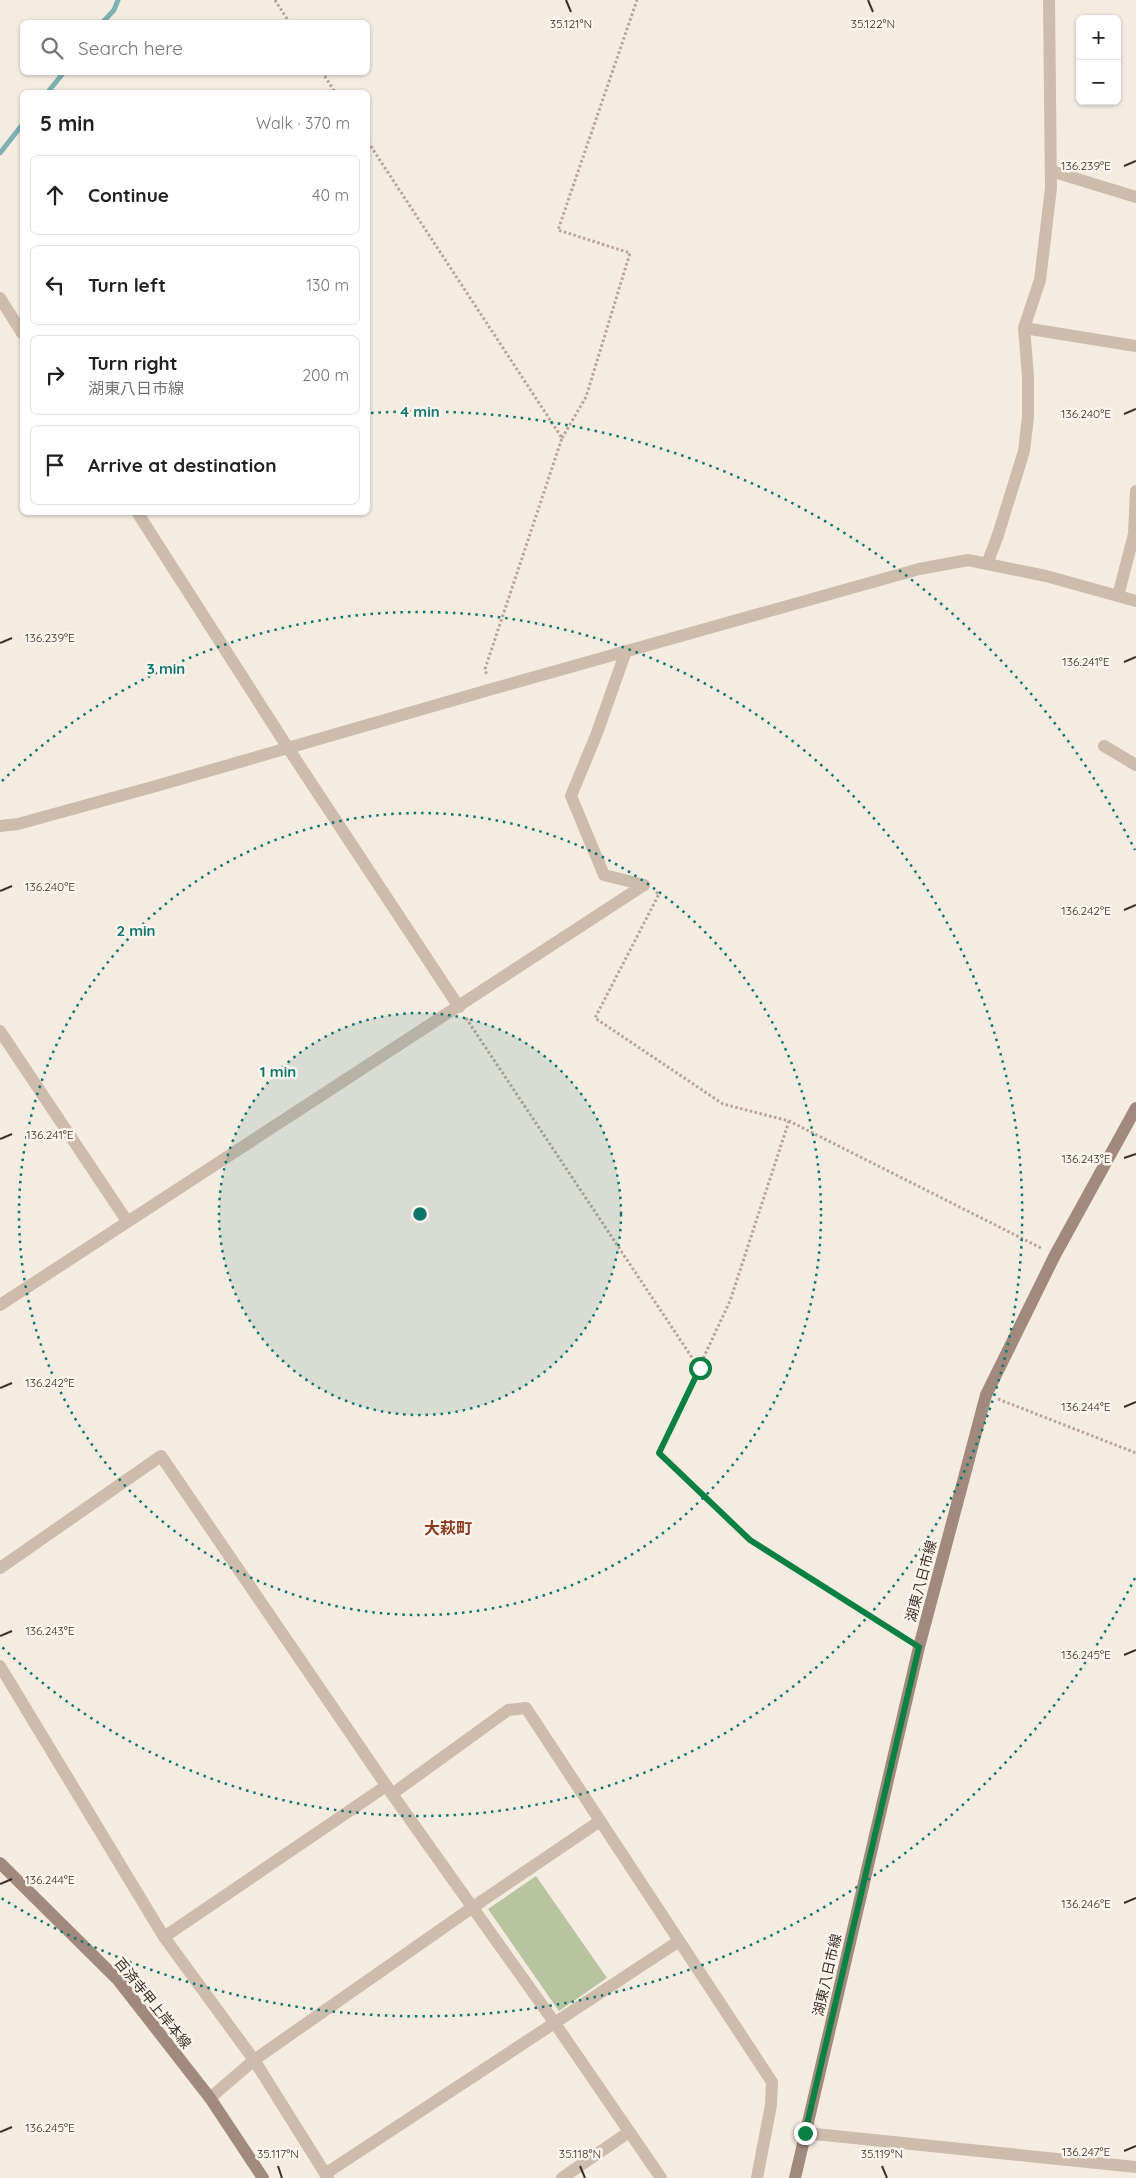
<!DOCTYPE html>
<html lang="en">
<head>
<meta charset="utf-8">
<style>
  :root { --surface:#fff; --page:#f2f2f2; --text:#202124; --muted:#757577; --line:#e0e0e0 }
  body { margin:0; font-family:Quicksand,"Noto Sans JP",sans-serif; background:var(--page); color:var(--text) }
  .controls { position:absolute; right:15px; top:15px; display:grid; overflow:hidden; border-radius:8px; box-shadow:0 1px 4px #0004 }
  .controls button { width:45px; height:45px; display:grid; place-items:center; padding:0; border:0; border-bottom:1px solid var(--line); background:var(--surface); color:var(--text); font:25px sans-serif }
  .stop { position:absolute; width:15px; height:15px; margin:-11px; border:4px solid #0b8043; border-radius:50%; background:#fff }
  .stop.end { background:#0b8043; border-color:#fff; box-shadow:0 1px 5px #0008 }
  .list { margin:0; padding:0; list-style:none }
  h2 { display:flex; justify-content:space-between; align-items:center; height:65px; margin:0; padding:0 20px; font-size:21px }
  h2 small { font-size:16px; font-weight:400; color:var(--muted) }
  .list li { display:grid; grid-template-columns:32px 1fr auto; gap:15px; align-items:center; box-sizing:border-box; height:80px; margin:0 10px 10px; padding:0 10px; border:1px solid var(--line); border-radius:8px }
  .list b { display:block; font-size:19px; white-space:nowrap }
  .list p { margin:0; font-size:16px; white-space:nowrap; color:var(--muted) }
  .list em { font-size:16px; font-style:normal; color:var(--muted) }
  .icon { flex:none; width:28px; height:28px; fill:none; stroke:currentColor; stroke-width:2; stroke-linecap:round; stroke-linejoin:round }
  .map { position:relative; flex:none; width:1136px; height:2178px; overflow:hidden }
  .search { position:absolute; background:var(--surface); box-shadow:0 1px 4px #0004; left:20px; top:20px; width:350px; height:55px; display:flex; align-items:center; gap:12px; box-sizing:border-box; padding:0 18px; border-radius:8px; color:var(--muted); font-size:19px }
  .panel { position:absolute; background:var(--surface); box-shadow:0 1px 4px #0004; left:20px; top:90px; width:350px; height:425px; border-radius:8px }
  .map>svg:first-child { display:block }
  .green { fill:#b8c4a0 }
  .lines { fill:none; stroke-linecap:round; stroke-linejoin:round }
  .stream { stroke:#7fb0b2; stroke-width:5 }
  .path { stroke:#b9a596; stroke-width:3; stroke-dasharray:2.5 2.5; stroke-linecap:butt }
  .minor { stroke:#cdbbac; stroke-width:12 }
  .secondary { stroke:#a18a7d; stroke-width:12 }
  .route { stroke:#0b8043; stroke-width:6 }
  .ticks { fill:none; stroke:#3b302b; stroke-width:2 }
  .ring { fill:none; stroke:#0f766e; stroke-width:2.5; stroke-dasharray:2.5 5 }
  .labels { text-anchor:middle; stroke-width:5; stroke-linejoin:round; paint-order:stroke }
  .street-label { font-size:14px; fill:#3b302b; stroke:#fbf5ee }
  .quarter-label { font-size:16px; font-weight:bold; fill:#8c3b22; stroke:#fbf5ee }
  .ticks-label { font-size:12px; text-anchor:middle; fill:#3b302b; stroke:#fbf5ee; stroke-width:5; stroke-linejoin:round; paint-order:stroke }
  .centre { fill:#0f766e; stroke:#fbf5ee; stroke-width:2.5 }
  .ring-label { font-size:15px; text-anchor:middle; font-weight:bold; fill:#0f766e; stroke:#fbf5ee; stroke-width:5; stroke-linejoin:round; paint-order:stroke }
</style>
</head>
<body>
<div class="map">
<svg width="1136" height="2178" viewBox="0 0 1136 2178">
  <rect width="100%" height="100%" fill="#f4ebe1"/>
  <polygon class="green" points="536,1876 607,1978 559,2011 488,1909"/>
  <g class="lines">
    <g class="stream">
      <polyline points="103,22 114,10 118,0"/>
      <polyline points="48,92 64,72"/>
      <polyline points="0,153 22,125"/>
    </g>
    <g class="path">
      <polyline points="275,0 289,22"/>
      <polyline points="322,72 335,92"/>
      <polyline points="368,142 562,438 485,669 487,676"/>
      <polyline points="562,438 586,397 630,253 558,230 637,0"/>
      <polyline points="656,892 659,894 595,1018 723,1104 789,1121 1043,1249"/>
      <polyline points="466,1018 699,1368"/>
      <polyline points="789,1121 730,1301 659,1453 750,1540 907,1639"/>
      <polyline points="998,1399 1136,1453"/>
    </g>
    <g class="minor">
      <polyline points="1051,171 1136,197"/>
      <polyline points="0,298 22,333"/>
      <polyline points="1024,328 1136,346"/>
      <polyline points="137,512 288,748 459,1007"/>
      <polyline points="987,564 998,535 1024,451 1028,417 1028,376 1024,328 1040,280 1051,188 1049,0"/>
      <polyline points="1118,596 1134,534 1136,491"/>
      <polyline points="626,651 597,733 571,796 604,875 644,885"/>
      <polyline points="1104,746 1136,765"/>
      <polyline points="0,826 18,824 156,786 492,689 919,569 968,560 1046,576 1136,601"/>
      <polyline points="0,1031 127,1221"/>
      <polyline points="0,1305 644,885"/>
      <polyline points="0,1568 161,1456 392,1794 554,2022 661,2178"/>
      <polyline points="0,1666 164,1937 254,2060 328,2178"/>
      <polyline points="392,1794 508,1710 526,1708 772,2082 771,2105 757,2178"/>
      <polyline points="164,1937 386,1786"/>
      <polyline points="210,2098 254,2060 473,1907 600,1821"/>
      <polyline points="805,2133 1136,2167"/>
      <polyline points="325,2174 679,1941"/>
      <polyline points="562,2178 629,2132"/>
    </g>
    <g class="secondary">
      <polyline points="0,1863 118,1980 210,2098 263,2178"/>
      <polyline points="795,2178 919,1647 986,1395 1055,1255 1136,1108"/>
    </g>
  </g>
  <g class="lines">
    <polyline class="route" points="700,1368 659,1453 750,1540 919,1647 805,2133"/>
  </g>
  <path class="ticks" d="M566,0L571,12M868,0L873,12M1124,166L1136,161M1124,414L1136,409M0,643L12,638M1124,662L1136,657M0,891L12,886M1124,910L1136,905M0,1139L12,1134M1124,1158L1136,1154M0,1388L12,1383M1124,1407L1136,1402M0,1636L12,1631M1124,1655L1136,1650M0,1884L12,1879M1124,1903L1136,1898M0,2132L12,2127M1124,2151L1136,2146M278,2166L282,2178M580,2166L585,2178M882,2166L887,2178"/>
  <circle cx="420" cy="1214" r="201" fill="#0f766e" fill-opacity=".12"/>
  <g class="ring">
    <circle cx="420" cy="1214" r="201"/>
    <circle cx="420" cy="1214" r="401"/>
    <path d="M2 781A602 602 0 1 1 2 1647"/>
    <path d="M1135 1578A802 802 0 0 1 1 1898M371 413A802 802 0 0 1 1135 850"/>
  </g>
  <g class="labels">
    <g class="street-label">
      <text transform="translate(921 1581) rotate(-75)" y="5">湖東八日市線</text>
      <text transform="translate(827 1975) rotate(-77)" y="5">湖東八日市線</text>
      <text transform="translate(153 2003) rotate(51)" y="5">百済寺甲上岸本線</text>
    </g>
    <g class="quarter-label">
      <text x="448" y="1534">大萩町</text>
    </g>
  </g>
  <g class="ticks-label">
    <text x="571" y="28">35.121°N</text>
    <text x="873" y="28">35.122°N</text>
    <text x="1086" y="170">136.239°E</text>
    <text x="1086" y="418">136.240°E</text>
    <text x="50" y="642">136.239°E</text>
    <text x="1086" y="666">136.241°E</text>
    <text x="50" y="891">136.240°E</text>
    <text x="1086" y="915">136.242°E</text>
    <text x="50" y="1139">136.241°E</text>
    <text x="1086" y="1163">136.243°E</text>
    <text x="50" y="1387">136.242°E</text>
    <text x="1086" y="1411">136.244°E</text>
    <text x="50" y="1635">136.243°E</text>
    <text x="1086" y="1659">136.245°E</text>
    <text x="50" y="1884">136.244°E</text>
    <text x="1086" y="1908">136.246°E</text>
    <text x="50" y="2132">136.245°E</text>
    <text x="1086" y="2156">136.247°E</text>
    <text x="278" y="2158">35.117°N</text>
    <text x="580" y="2158">35.118°N</text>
    <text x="882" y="2158">35.119°N</text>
  </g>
  <circle cx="420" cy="1214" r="8" class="centre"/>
  <g class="ring-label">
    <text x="420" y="417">4 min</text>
    <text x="166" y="674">3 min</text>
    <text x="136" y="936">2 min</text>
    <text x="278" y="1077">1 min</text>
  </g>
</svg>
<div class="controls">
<button>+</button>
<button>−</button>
</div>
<div class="stop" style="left:700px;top:1368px"></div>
<div class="stop end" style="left:805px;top:2133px"></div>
<div class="search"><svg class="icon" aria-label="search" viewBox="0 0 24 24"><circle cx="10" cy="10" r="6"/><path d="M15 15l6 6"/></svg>Search here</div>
<section class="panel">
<h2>5 min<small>Walk · 370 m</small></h2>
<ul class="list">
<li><svg class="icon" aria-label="ahead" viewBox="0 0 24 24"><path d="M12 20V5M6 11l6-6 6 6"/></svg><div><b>Continue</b></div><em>40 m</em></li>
<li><svg class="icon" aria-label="left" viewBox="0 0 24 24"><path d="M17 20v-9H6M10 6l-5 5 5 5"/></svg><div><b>Turn left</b></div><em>130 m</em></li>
<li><svg class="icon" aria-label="right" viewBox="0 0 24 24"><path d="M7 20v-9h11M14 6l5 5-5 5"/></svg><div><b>Turn right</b><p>湖東八日市線</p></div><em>200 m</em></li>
<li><svg class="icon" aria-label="arrive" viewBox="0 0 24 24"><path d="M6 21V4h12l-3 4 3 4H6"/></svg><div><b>Arrive at destination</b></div></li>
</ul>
</section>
</div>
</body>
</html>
